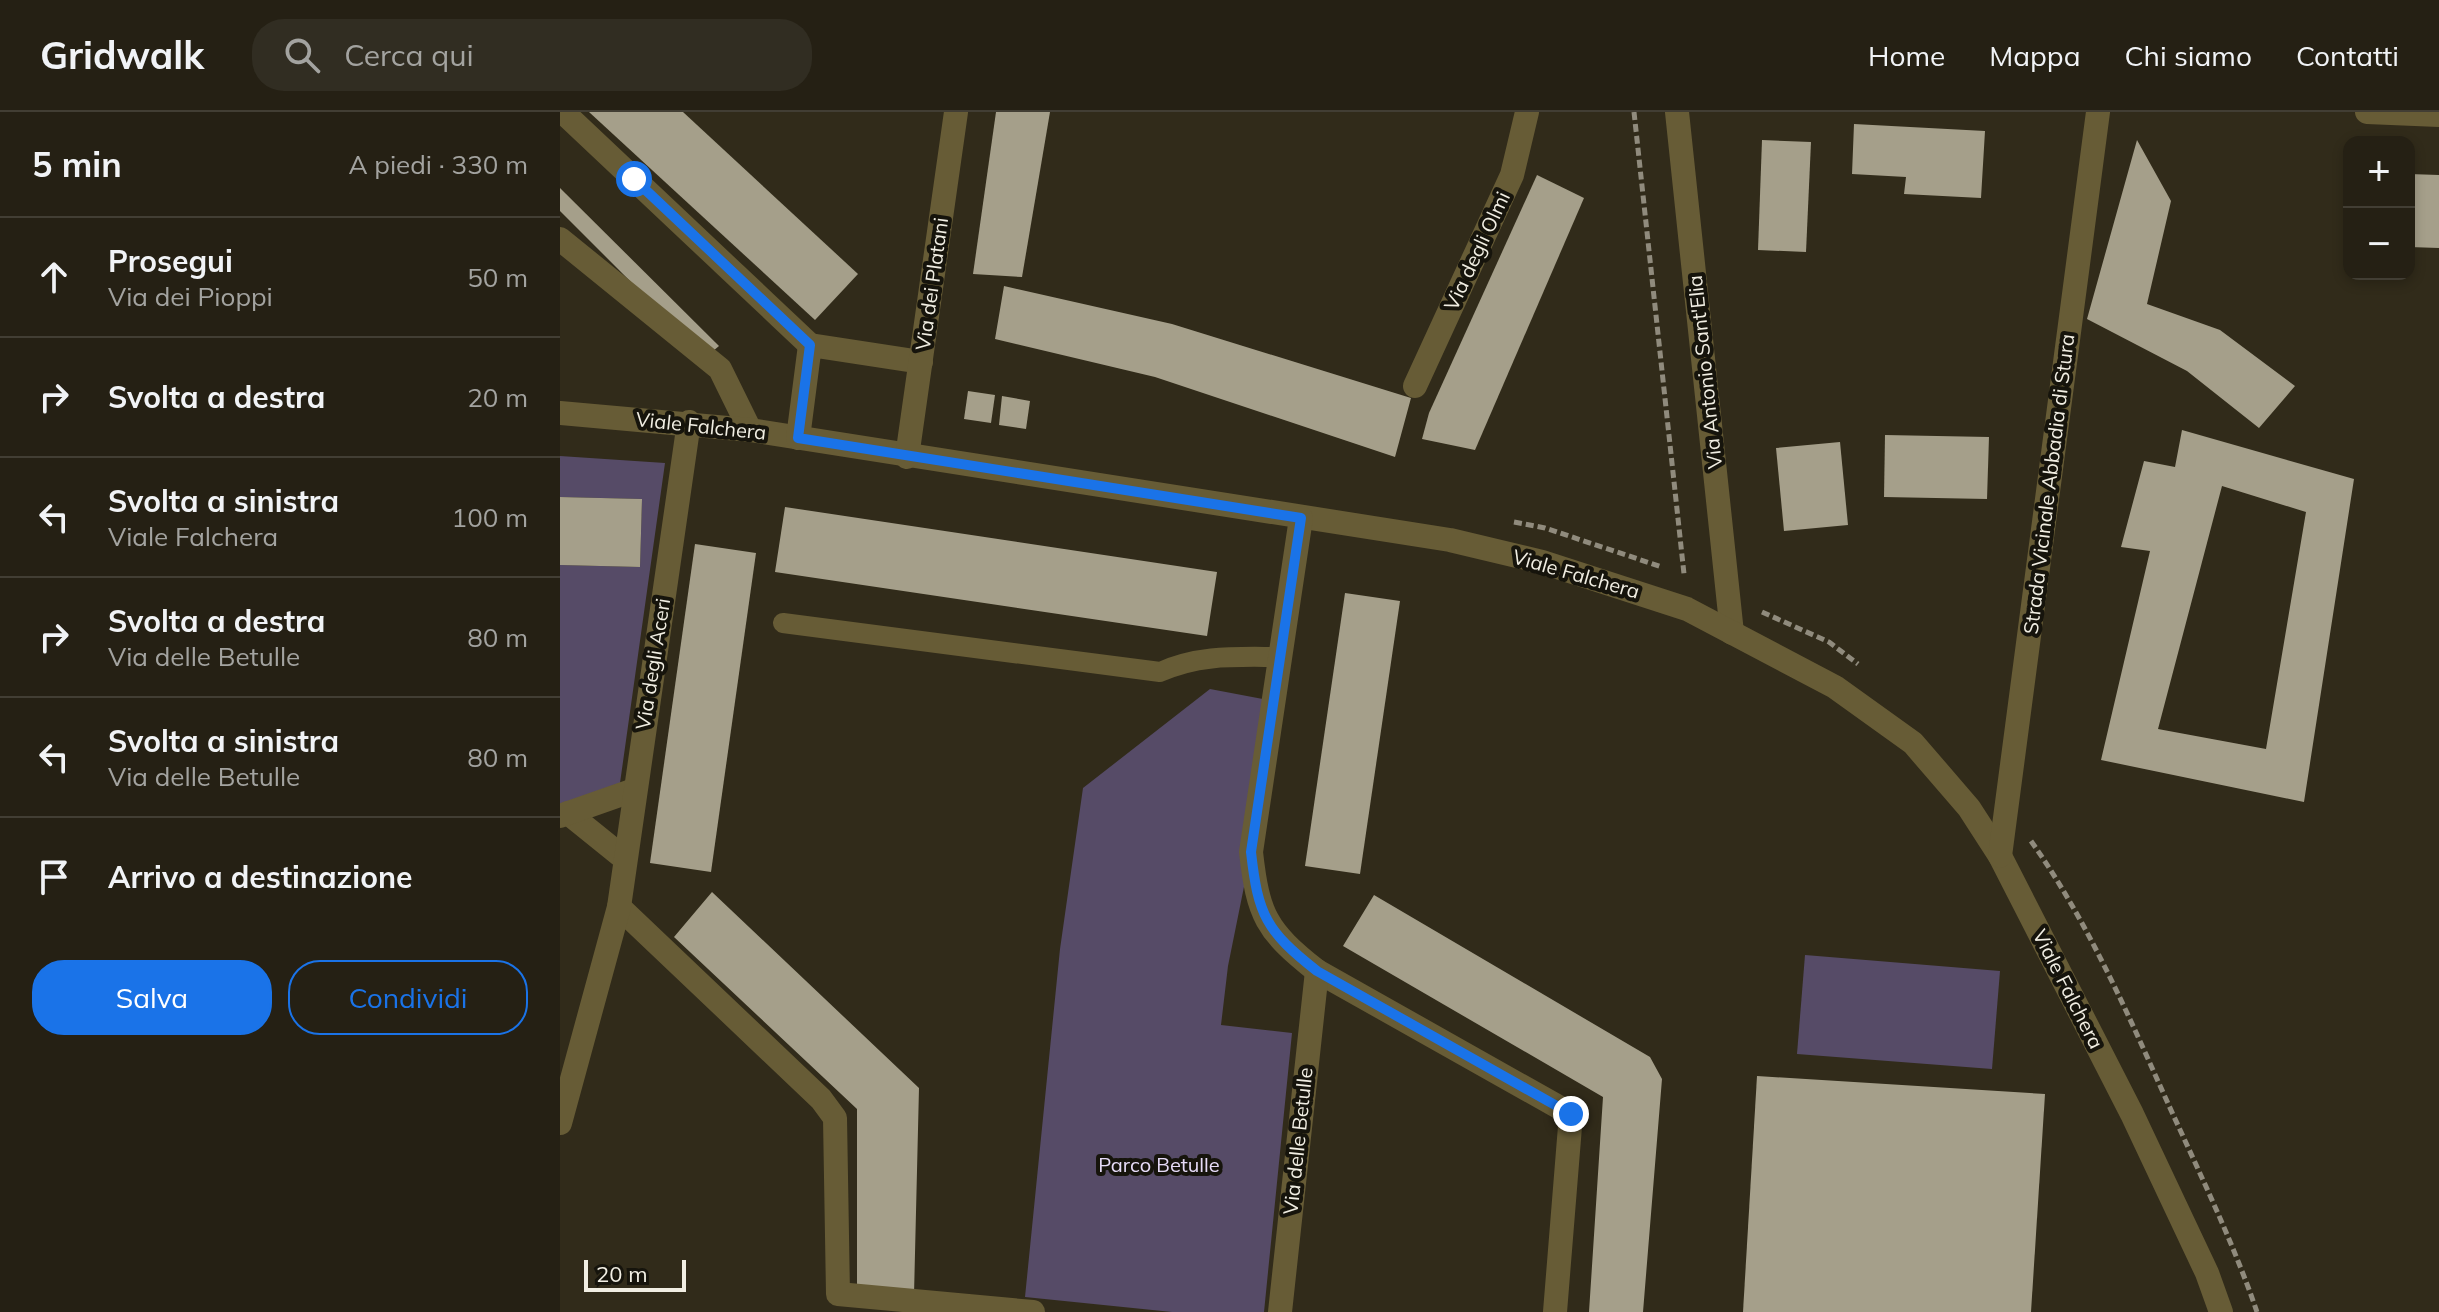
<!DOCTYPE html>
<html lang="it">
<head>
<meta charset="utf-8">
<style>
  :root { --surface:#252014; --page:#312d22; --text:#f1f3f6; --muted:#a3a3a0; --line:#423e34; --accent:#1a73e8 }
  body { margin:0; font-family:Mulish,sans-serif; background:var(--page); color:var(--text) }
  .controls { position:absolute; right:24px; top:24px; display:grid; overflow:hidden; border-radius:16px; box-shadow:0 4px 12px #0003 }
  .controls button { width:72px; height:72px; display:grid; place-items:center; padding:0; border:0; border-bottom:2px solid var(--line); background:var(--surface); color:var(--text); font:40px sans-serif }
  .scale { position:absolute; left:24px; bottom:20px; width:102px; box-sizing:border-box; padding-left:8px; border:4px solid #f1eee3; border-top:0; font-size:22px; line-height:28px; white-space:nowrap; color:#f1eee3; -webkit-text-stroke:6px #16140c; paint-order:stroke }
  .stop { position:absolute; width:24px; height:24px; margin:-18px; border:6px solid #1a73e8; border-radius:50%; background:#fff }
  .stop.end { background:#1a73e8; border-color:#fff; box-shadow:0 2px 8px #0008 }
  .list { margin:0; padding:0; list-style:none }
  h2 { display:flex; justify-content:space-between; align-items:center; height:104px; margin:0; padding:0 32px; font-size:34px }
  h2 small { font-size:26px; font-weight:400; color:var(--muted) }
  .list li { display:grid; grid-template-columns:52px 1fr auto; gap:24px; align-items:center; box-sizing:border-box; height:120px; padding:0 32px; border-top:2px solid var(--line) }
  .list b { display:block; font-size:30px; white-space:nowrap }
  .list p { margin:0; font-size:26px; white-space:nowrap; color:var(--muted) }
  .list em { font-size:26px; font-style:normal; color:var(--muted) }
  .actions { display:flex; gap:16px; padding:24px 32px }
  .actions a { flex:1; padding:18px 0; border:2px solid var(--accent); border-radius:32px; text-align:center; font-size:28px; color:var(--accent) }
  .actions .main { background:var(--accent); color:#fff }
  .icon { flex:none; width:44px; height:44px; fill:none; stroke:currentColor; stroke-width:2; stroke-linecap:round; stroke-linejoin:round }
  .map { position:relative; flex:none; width:1879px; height:1200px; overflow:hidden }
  header { display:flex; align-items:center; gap:48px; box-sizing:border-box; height:112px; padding:0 40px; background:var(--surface); border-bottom:2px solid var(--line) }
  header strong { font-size:38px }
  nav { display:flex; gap:44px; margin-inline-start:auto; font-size:28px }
  .search { width:560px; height:72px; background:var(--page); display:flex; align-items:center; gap:20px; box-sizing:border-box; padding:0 28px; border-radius:32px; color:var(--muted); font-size:30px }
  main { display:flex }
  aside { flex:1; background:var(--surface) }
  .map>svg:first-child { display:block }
  .green { fill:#564b67 }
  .building { fill:#a59f8a; fill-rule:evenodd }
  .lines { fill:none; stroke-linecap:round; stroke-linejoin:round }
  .path { stroke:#908b7d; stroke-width:5; stroke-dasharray:8 4; stroke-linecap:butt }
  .service { stroke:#675c36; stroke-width:20 }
  .pedestrian { stroke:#675c36; stroke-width:24 }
  .minor { stroke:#675c36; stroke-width:24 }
  .route { stroke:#1a73e8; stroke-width:10 }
  .labels { text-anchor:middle; stroke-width:8; stroke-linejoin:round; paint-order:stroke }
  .street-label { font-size:20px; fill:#f1eee3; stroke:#16140c }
  .park-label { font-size:20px; fill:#e6dbf7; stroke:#16140c }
</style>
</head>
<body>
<header>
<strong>Gridwalk</strong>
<div class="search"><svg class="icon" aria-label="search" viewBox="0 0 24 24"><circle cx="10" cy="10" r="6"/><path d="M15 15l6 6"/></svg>Cerca qui</div>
<nav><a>Home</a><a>Mappa</a><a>Chi siamo</a><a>Contatti</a></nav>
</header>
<main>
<aside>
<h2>5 min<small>A piedi · 330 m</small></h2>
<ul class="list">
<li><svg class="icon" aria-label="ahead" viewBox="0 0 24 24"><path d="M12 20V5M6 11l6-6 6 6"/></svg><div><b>Prosegui</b><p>Via dei Pioppi</p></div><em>50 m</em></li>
<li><svg class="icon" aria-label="right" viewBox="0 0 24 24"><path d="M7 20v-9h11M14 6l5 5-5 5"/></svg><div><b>Svolta a destra</b></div><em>20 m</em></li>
<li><svg class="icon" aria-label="left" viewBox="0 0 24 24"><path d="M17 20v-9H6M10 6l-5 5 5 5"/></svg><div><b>Svolta a sinistra</b><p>Viale Falchera</p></div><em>100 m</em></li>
<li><svg class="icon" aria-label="right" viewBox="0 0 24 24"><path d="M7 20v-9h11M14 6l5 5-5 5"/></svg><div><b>Svolta a destra</b><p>Via delle Betulle</p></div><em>80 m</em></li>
<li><svg class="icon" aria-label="left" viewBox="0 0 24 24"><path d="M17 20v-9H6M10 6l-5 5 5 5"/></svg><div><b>Svolta a sinistra</b><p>Via delle Betulle</p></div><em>80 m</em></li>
<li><svg class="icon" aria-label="arrive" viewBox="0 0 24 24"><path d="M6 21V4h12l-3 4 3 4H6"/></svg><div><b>Arrivo a destinazione</b></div></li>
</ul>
<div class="actions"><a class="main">Salva</a><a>Condividi</a></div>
</aside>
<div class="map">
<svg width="1879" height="1200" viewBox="0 0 1879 1200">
  <rect width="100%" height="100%" fill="#312b1a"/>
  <g class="green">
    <polygon points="0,344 105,351 60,671 0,692 0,453 80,455 82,387 0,385"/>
    <polygon points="650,577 714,589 691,740 668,854 661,913 732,921 704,1200 612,1200 465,1185 500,837 523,676"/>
    <polygon points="1245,843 1440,859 1432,957 1237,942"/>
  </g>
  <g class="building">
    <polygon points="29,0 123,0 298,162 255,208"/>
    <polygon points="436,0 490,0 462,165 413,162"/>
    <polygon points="1294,12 1425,19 1421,86 1344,82 1346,65 1292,62"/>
    <polygon points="1202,28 1251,30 1246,140 1198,138"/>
    <polygon points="1577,28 1611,89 1587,192 1660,218 1735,274 1699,316 1627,259 1527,207"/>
    <polygon points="1849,62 1879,63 1879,136 1849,135"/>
    <polygon points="977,63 1024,86 915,338 862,327 869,301"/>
    <polygon points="0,76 159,234 146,245 0,99"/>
    <polygon points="444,174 612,212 851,286 835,345 595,265 435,227"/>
    <polygon points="408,279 435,283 431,311 404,307"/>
    <polygon points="442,284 470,289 466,317 439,313"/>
    <path d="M1622,318L1794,367L1744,690L1541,648L1590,439L1561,435L1584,349L1615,355ZM1662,374L1746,400L1706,637L1598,617Z"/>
    <polygon points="1325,323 1429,325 1427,387 1324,385"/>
    <polygon points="1280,330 1288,413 1224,419 1216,336"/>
    <polygon points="0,385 82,387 80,455 0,453"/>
    <polygon points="225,395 657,460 647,524 215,460"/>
    <polygon points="135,432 196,441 151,760 90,751"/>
    <polygon points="785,481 840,489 800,762 745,754"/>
    <polygon points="152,780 359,976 354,1183 297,1181 297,997 114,825"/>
    <polygon points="814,783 1090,945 1102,967 1083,1200 1029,1200 1043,985 783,834"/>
    <polygon points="1197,964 1485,982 1471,1200 1183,1200"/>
  </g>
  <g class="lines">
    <g class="path">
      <polyline points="1074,0 1124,462"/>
      <polyline points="954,410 985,416 1102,455"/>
      <polyline points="1202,500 1269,530 1298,552"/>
      <path d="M1471,729C1527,808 1567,900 1606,987C1638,1058 1672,1127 1697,1200"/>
    </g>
    <path class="service" d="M223,511L600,560C640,542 677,545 721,545"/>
    <polyline class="pedestrian" points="0,127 160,257 190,318"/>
    <g class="minor">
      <polyline points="3,0 250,233"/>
      <polyline points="1117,0 1172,521"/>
      <polyline points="1807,0 1879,3"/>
      <polyline points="855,274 952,63 967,0"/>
      <polyline points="0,301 190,318 890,428 982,450 1127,497 1275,575 1353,631 1409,696 1440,744 1572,1002 1647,1161 1661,1200"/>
      <polyline points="238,326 250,233 361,250"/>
      <polyline points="347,345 396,0"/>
      <path d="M741,406L691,740C698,803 706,819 757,859L1011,1002L995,1200"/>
      <polyline points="8,701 65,747"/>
      <polyline points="0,704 74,678"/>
      <polyline points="1440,744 1538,0"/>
      <polyline points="59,795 261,987 275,1006 278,1182 473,1200"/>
      <polyline points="0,1011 59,795 129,310"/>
      <polyline points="720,1200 757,859"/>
    </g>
  </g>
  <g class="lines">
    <path class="route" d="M74,67L250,233L238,326L741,406L691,740C698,803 706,819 757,859L1011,1002"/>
  </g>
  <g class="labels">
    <g class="street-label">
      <text transform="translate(917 139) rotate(-65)" y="7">Via degli Olmi</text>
      <text transform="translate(372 172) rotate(-82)" y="7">Via dei Platani</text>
      <text transform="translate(1145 260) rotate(-96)" y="7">Via Antonio Sant'Elia</text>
      <text transform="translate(141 314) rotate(6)" y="7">Viale Falchera</text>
      <text transform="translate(1489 372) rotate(-83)" y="7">Strada Vicinale Abbadia di Stura</text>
      <text transform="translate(1016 462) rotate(16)" y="7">Viale Falchera</text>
      <text transform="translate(93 552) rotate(-81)" y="7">Via degli Aceri</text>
      <text transform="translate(1508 877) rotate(63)" y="7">Viale Falchera</text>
      <text transform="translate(738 1029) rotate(-84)" y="7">Via delle Betulle</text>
    </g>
    <g class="park-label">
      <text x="599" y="1060">Parco Betulle</text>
    </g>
  </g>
</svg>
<div class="controls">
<button>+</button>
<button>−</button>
</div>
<div class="scale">20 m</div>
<div class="stop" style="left:74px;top:67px"></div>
<div class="stop end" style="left:1011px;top:1002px"></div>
</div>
</main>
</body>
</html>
